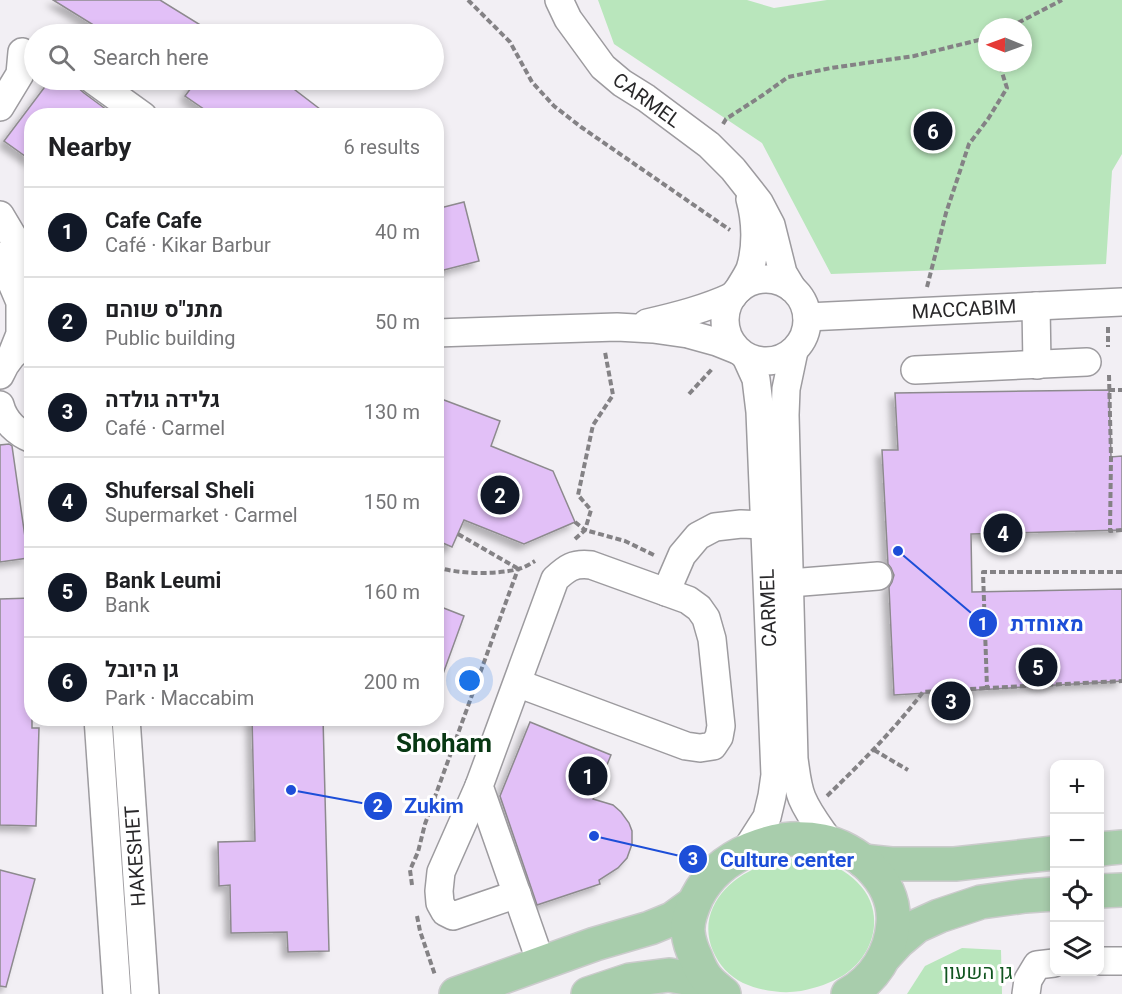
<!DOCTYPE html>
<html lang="en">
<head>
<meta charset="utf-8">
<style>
  :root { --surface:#fff; --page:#f2f2f2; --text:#202124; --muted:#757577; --line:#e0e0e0; --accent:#111827 }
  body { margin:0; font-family:Roboto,Heebo,sans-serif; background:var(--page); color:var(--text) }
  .controls { position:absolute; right:18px; bottom:18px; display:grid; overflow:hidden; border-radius:12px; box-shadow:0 3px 9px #0003 }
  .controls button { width:54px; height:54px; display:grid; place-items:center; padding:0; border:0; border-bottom:2px solid var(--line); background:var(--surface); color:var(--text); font:30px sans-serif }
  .compass { position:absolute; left:978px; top:18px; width:54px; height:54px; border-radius:50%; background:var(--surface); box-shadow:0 3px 9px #0003; rotate:271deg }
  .you { position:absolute; left:470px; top:681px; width:21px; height:21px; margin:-15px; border:4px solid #fff; border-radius:50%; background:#1a73e8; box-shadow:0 0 0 9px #1a73e833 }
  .badge { display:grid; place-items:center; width:39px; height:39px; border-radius:50%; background:var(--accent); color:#fff; font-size:20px; font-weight:700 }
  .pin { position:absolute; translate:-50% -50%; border:3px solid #fff; box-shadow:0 2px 6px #0006 }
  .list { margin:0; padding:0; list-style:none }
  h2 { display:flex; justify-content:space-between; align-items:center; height:78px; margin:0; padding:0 24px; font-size:26px }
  h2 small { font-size:20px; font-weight:400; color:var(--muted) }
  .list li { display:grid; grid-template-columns:39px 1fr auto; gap:18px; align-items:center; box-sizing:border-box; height:90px; padding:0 24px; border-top:2px solid var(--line) }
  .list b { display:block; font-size:22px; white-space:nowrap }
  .list p { margin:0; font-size:20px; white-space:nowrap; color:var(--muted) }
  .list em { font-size:20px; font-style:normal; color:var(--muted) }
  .icon { flex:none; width:33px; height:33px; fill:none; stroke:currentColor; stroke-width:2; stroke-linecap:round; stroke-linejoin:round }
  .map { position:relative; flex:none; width:1122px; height:994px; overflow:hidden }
  .search { position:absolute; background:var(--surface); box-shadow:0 3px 9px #0003; left:24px; top:24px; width:420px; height:66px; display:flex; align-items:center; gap:15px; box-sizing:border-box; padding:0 21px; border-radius:33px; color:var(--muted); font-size:22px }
  .panel { position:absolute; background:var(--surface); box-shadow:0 3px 9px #0003; left:24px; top:108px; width:420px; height:618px; border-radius:24px }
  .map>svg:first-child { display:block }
  .green { fill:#b9e6bc; fill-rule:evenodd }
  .building { fill:#e2c0f7; stroke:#8d8a8e; stroke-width:1.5; filter:url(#shadow) }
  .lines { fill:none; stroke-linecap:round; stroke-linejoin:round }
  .minor-casing { stroke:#9d9b9f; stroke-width:30 }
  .major-casing { stroke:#cbcbcc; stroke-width:36 }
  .path { stroke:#848285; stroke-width:4; stroke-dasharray:6 3; stroke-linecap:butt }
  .minor { stroke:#fff; stroke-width:27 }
  .major { stroke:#a8cdac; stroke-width:33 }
  .labels { text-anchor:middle; stroke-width:6; stroke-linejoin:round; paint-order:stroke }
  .street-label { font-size:20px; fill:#282729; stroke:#fff }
  .park-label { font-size:20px; fill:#115520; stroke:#fff }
  .district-label { font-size:26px; font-weight:bold; fill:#083813; stroke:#fff }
  .leader { fill:none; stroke:#1d4ed8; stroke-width:2 }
  .callout-dot { fill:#1d4ed8; stroke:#fff; stroke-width:2 }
  .mark-label { font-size:18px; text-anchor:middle; font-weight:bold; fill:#fff }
  .callout-label { font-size:21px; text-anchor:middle; font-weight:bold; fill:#1d4ed8; stroke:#fff; stroke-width:6; stroke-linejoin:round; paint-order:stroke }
</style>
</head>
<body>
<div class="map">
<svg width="1122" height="994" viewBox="0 0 1122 994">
  <defs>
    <filter id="shadow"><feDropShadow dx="-5.5" dy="5.5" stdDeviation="3" flood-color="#0004"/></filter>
  </defs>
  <rect width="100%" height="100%" fill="#f2eff4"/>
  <g class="green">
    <path d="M598,0H747L774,8L827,0H1122V154L1112,171L1106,264L831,274L762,143L614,44ZM987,27H1023V63H987Z"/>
    <path d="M800,858C806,858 812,858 818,860C832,863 847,872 857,882C886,910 876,954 844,975C831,983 816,988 801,991C782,994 761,991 743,983C729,976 719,965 713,951C696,911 728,877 764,865C776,860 788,859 800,858Z"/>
    <polygon points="962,948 1001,950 1002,994 907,994 925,966"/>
  </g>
  <g class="building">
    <polygon points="53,0 160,0 215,34 108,34"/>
    <polygon points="50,80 69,80 84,93 115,116 32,116 32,161 4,141"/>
    <polygon points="197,80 282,80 329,116 214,116 185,96"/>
    <polygon points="464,202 479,261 436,272 436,209"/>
    <polygon points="1109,390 1111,457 1122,456 1122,530 971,534 972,592 1122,589 1122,681 894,695 889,587 892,582 894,575 891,568 888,564 882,450 898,450 895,393"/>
    <polygon points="436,397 500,421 491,446 553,471 575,522 524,544 464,520 452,547 436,540"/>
    <polygon points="9,444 12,446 28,558 0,562 0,445"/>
    <polygon points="32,598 32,728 39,728 36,826 0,825 0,599"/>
    <polygon points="436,605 464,616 439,685 436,685"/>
    <polygon points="252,718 323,718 329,951 288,952 287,932 231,933 230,885 219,886 218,842 255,841"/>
    <polygon points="530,722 611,755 593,799 613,805 621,812 629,823 632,831 632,844 627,858 618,868 599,880 600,884 537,905 500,796"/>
    <polygon points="0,870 35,879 6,987 0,986"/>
  </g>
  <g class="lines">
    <g class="minor-casing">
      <g id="minor">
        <polyline points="559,0 568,19 603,67 622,83 646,98 709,145 733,169 759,202 771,225 783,273 792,288"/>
        <polyline points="93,80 143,116"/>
        <polyline points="0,107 20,74 22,52"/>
        <polyline points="0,215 22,252 32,271"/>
        <polyline points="0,256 20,302 20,334 12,354"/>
        <circle cx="766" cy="320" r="41"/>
        <path d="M738,290C742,283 747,276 750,269C757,247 756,221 750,199"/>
        <polyline points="1036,306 1037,365"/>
        <polyline points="807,317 1122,302"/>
        <path d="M647,323C677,316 705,309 733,296"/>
        <polyline points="436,333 617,327 653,329 688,334 717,342 737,350"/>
        <path d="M794,351L786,389L785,415L794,759C796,772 797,786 802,798C809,815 821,829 831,844"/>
        <polyline points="915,370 1087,362"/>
        <path d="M0,375C6,361 14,350 28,344"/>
        <path d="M0,405C4,421 17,433 32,439"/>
        <polyline points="790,583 878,576"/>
        <polyline points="666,592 682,555 698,536 715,527 741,524 764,525"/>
        <path d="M517,683L686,746L700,748L713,746L719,737L721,726L712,639L706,618L699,608L688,600L591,565C573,563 567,568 555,579L479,786L541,963"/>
        <polyline points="98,718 117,994"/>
        <polyline points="126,718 145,994"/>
        <polyline points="479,786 441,872 439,891 440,903 445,912 453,916 517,894"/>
        <polyline points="744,853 767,817 772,796 775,775 760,412 756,379 746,357"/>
        <polyline points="1100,961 1122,961"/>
        <polyline points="1026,994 1028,980 1037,965 1054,963"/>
      </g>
    </g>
    <g class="major-casing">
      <g id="major">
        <polyline points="1100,849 1122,847"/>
        <polyline points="863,861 891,864 955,864 1054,853"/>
        <polyline points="1100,891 1122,890"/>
        <polyline points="885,956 898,942 917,926 939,916 981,902 1025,896 1054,894"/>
        <polyline points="456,994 595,944 650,928 672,919 694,903"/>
        <polyline points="588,994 630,980 669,975 709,982"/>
        <path d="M724,994C719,990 714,986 710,982C704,976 699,966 696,958C692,950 689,941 688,932C687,920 692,908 697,897C719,854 775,832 822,841C839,844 858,855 870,867C886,883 895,901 893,924C891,953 874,980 848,994"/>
      </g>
    </g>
    <g class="path">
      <polyline points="468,0 510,42 532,82 554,106 581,127 730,230"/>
      <polyline points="1010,27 1062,0"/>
      <polyline points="723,124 726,119 763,95 788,77 831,68 914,56 987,38"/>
      <polyline points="927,287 946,213 969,144 988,119 1007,88 999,63"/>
      <polyline points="1108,327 1108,347"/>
      <polyline points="1109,375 1111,457 1110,531 1122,530"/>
      <polyline points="1109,390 1122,390"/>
      <polyline points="689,394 713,368"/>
      <polyline points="575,522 585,530 591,510 578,495 593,425 613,395 605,352"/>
      <polyline points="458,534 517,568"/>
      <polyline points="575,539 585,530 625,541 656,556"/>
      <path d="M436,567C458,574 496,575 518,569C524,568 530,564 535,561"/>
      <polyline points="1122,572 983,572 987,688 1122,681"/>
      <polyline points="874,750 908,770"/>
      <path d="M827,796C861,763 894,730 923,692L987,688"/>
      <polyline points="412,885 410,870 418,852 425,824 518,569"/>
      <polyline points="417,916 420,931 435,975"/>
    </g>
    <use href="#minor" class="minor"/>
    <use href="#major" class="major"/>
  </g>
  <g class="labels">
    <g class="street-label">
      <text transform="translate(647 100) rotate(36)" y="7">CARMEL</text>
      <text transform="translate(964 309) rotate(-3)" y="7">MACCABIM</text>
      <text transform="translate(768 608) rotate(-92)" y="7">CARMEL</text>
      <text transform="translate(135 856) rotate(-94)" y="7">HAKESHET</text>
    </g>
    <g class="park-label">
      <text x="978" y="979">גן השעון</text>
    </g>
    <g class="district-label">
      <text x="444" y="752">Shoham</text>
    </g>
  </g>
  <path class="leader" d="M898 551L983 623M291 790L378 806M594 836L693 859"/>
  <g class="callout-dot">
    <circle cx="898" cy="551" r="6"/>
    <circle cx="291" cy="790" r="6"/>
    <circle cx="594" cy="836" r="6"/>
    <circle cx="983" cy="623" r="15"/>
    <circle cx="378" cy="806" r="15"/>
    <circle cx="693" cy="859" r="15"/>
  </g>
  <g class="mark-label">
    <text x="983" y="630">1</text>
    <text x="378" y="812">2</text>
    <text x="693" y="865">3</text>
  </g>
  <g class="callout-label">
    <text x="1047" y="631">מאוחדת</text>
    <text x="434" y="813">Zukim</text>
    <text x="787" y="867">Culture center</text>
  </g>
</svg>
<div class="controls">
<button>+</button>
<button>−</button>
<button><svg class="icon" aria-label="locate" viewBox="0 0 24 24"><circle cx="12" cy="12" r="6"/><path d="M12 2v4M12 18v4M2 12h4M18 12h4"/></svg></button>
<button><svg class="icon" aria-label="layers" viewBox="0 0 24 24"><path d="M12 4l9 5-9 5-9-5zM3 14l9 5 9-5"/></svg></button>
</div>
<svg class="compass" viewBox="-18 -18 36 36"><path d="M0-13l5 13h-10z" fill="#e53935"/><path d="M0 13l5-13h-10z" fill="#757577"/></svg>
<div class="you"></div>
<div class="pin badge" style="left:588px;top:776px">1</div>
<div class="pin badge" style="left:500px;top:495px">2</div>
<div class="pin badge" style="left:951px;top:701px">3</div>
<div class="pin badge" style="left:1003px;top:533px">4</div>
<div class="pin badge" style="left:1038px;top:667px">5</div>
<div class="pin badge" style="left:933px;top:131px">6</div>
<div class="search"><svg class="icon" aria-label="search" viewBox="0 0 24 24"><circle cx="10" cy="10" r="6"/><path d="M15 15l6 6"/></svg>Search here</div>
<section class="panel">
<h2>Nearby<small>6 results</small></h2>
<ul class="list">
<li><span class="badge">1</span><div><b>Cafe Cafe</b><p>Café · Kikar Barbur</p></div><em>40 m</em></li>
<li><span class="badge">2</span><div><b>מתנ&quot;ס שוהם</b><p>Public building</p></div><em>50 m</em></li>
<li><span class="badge">3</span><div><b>גלידה גולדה</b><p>Café · Carmel</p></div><em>130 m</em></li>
<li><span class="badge">4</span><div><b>Shufersal Sheli</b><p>Supermarket · Carmel</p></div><em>150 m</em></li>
<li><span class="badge">5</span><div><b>Bank Leumi</b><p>Bank</p></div><em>160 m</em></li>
<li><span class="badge">6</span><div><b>גן היובל</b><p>Park · Maccabim</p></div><em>200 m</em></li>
</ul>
</section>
</div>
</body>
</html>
